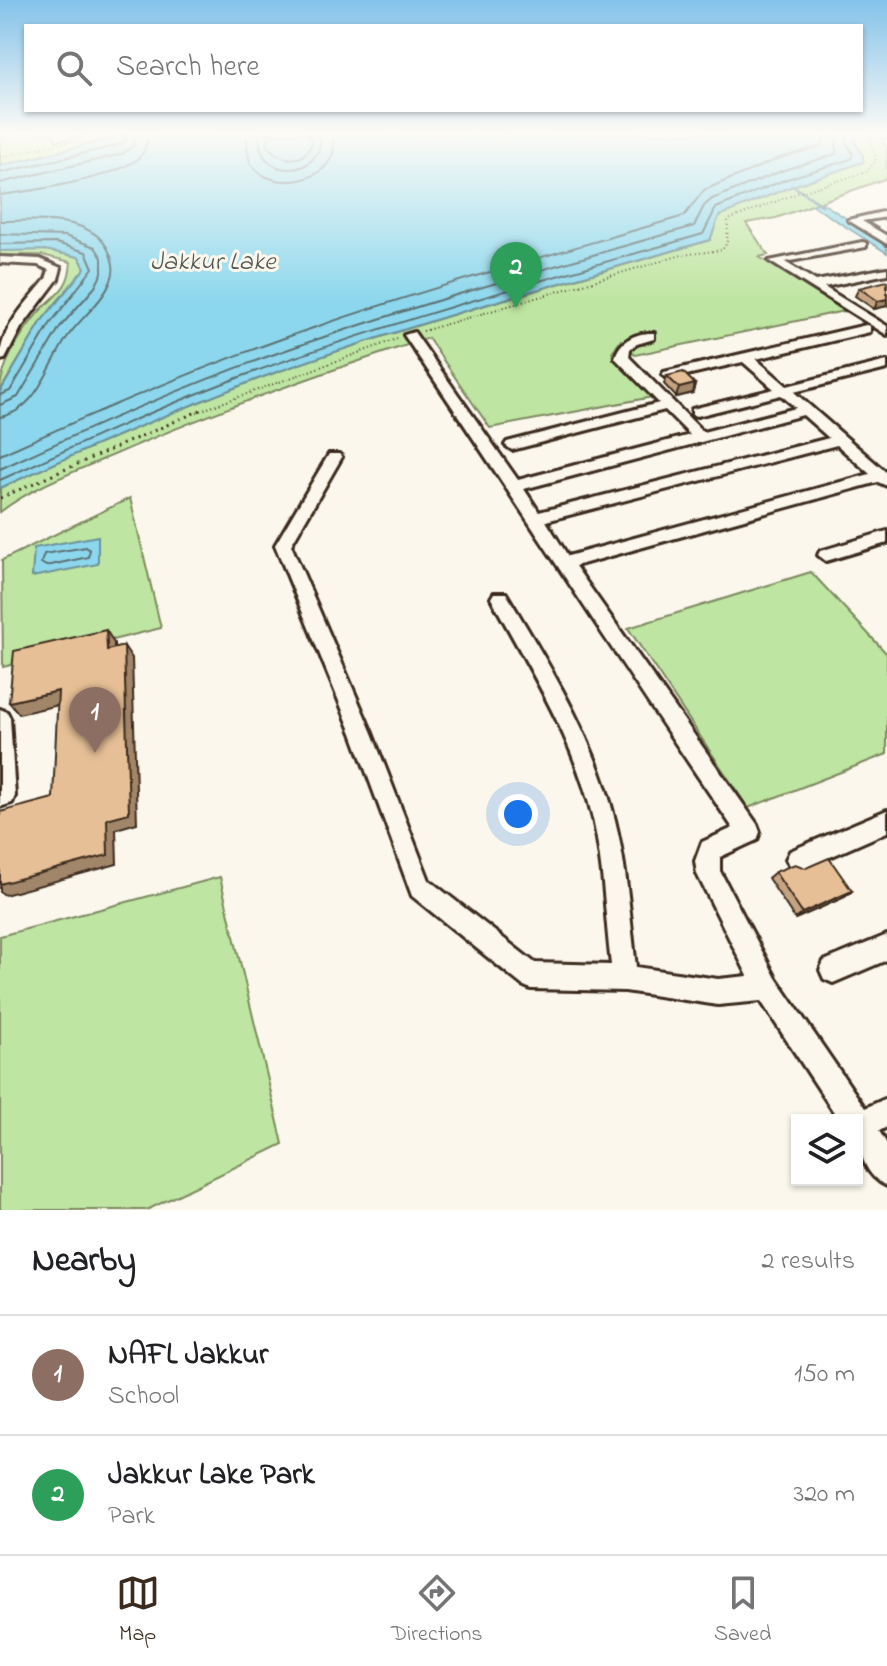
<!DOCTYPE html>
<html lang="en">
<head>
<meta charset="utf-8">
<style>
  :root { --surface:#fff; --page:#f6f6f6; --text:#202124; --muted:#757577; --line:#e0e0e0; --accent:#3b2a1e }
  body { margin:0; font-family:"Indie Flower",sans-serif; background:var(--page); color:var(--text) }
  .controls { position:absolute; right:24px; bottom:24px; display:grid; overflow:hidden; border-radius:0px; box-shadow:0 2px 6px #0004 }
  .controls button { width:72px; height:72px; display:grid; place-items:center; padding:0; border:0; border-bottom:2px solid var(--line); background:var(--surface); color:var(--text); font:40px sans-serif }
  .you { position:absolute; left:518px; top:814px; width:28px; height:28px; margin:-20px; border:6px solid #fff; border-radius:50%; background:#1a73e8; box-shadow:0 0 0 12px #1a73e833 }
  .badge { display:grid; place-items:center; width:52px; height:52px; border-radius:50%; background:var(--accent); color:#fff; font-size:26px; font-weight:700 }
  .pin { position:absolute; translate:-50% -66px; filter:drop-shadow(0 2px 4px #0008) }
  .pin::after { content:''; position:absolute; top:42px; width:28px; height:24px; background:inherit; clip-path:polygon(0 0,100% 0,50% 100%) }
  .list { margin:0; padding:0; list-style:none }
  h2 { display:flex; justify-content:space-between; align-items:center; height:104px; margin:0; padding:0 32px; font-size:34px }
  h2 small { font-size:26px; font-weight:400; color:var(--muted) }
  .list li { display:grid; grid-template-columns:52px 1fr auto; gap:24px; align-items:center; box-sizing:border-box; height:120px; padding:0 32px; border-top:2px solid var(--line) }
  .list b { display:block; font-size:30px; white-space:nowrap }
  .list p { margin:0; font-size:26px; white-space:nowrap; color:var(--muted) }
  .list em { font-size:26px; font-style:normal; color:var(--muted) }
  .icon { flex:none; width:44px; height:44px; fill:none; stroke:currentColor; stroke-width:2; stroke-linecap:round; stroke-linejoin:round }
  .map { position:relative; flex:none; width:887px; height:1210px; overflow:hidden }
  .search { position:absolute; background:var(--surface); box-shadow:0 2px 6px #0004; left:24px; right:24px; top:24px; height:88px; display:flex; align-items:center; gap:20px; box-sizing:border-box; padding:0 28px; border-radius:0px; color:var(--muted); font-size:30px }
  .sheet { height:344px; background:var(--surface) }
  nav { display:flex; justify-content:space-around; align-items:center; box-sizing:border-box; height:112px; border-top:2px solid var(--line); background:var(--surface); font-size:22px; color:var(--muted) }
  nav a { display:grid; justify-items:center; gap:4px }
  nav .on { color:var(--accent) }
  .map>svg:first-child { display:block }
  .green { fill:#bee5a1; stroke:#7c8860; stroke-width:2 }
  .water { fill:#8cd7ed; stroke:#6c929a; stroke-width:2 }
  .lines { fill:none; stroke-linecap:round; stroke-linejoin:round }
  .shore { stroke:#5b6f71; stroke-width:2 }
  .stream { stroke:#6c929a; stroke-width:3 }
  .minor-casing { stroke:#3b2a1e; stroke-width:6 }
  .path-far1 { stroke:#3b2a1e; stroke-width:2; stroke-dasharray:1 3; stroke-linecap:butt }
  .path { stroke:#3b2a1e; stroke-width:3; stroke-dasharray:2 5; stroke-linecap:butt }
  .minor { fill:#fbf7ec; fill-rule:evenodd }
  .wall { fill:#c6a481; stroke:#3b2a1e; stroke-width:2 }
  .shaded-wall { fill:#a18669; stroke:#3b2a1e; stroke-width:2 }
  .building { fill:#e6bf96; stroke:#3b2a1e; stroke-width:2 }
  .labels { text-anchor:middle; stroke-width:6; stroke-linejoin:round; paint-order:stroke }
  .far-water-label { font-size:26px; font-style:italic; fill:#4f5552; stroke:#fbf7ec }
</style>
</head>
<body>
<div class="map">
<svg width="887" height="1210" viewBox="0 0 887 1210">
  <rect width="100%" height="100%" fill="#fbf7ec"/>
  <filter id="ink" filterUnits="userSpaceOnUse"><feTurbulence type="fractalNoise" baseFrequency=".0125" numOctaves="2"/><feDisplacementMap in="SourceGraphic" scale="16" xChannelSelector="R" yChannelSelector="G"/><feConvolveMatrix kernelMatrix="1 2 1 2 8 2 1 2 1" color-interpolation-filters="sRGB"/></filter>
  <g filter="url(#ink)">
    <g class="green">
      <polygon points="0,133 53,133 56,141 88,133 134,133 0,166"/>
      <path d="M864,133H887V139L881,140L887,147V178L776,218L746,223L768,255L759,257L844,311L635,355L621,340L612,353L652,397L490,428L428,338C325,372 224,407 125,450C82,469 37,484 0,512V488C90,447 181,407 274,373C417,322 564,283 710,240L719,216L790,187L863,162V156L853,139Z"/>
      <path d="M45,250L79,257L85,268L43,319L0,391C0,368 19,336 34,318C51,295 69,294 71,262L42,255H0V251Z"/>
      <polygon points="130,498 161,628 3,667 2,560"/>
      <polygon points="811,572 887,654 887,754 748,808 628,628"/>
      <polygon points="220,877 283,1144 147,1210 0,1210 0,936"/>
    </g>
    <g class="water">
      <path d="M134,133H864L853,139L863,156V162L790,187L719,216L710,240C564,282 417,322 274,373C181,407 90,447 0,488V392L43,319L85,268L79,257L45,250L0,251V166Z"/>
      <polygon points="821,202 887,245 887,253 812,205"/>
      <polygon points="98,536 98,564 32,577 34,548"/>
    </g>
    <g class="lines">
      <g class="shore">
        <path d="M247,133C247,146 246,160 256,170C277,190 325,182 333,153C334,147 333,139 333,133"/>
        <path d="M260,133C253,182 326,180 320,133"/>
        <path d="M276,133L269,137L267,145C281,163 306,165 313,140L305,133"/>
        <polyline points="0,173 119,145 125,141 126,133"/>
        <polyline points="0,183 122,154 133,146 136,133"/>
        <path d="M0,195C33,191 108,179 135,161C145,154 147,144 148,133"/>
        <path d="M0,221C35,221 95,213 110,254C114,265 115,271 110,283C102,302 81,318 68,336C48,365 38,410 0,417"/>
        <polyline points="0,234 65,236 95,247 102,258 102,273 95,287 60,327 18,397 0,405"/>
        <polyline points="0,244 56,243 86,252 93,268 50,324 10,391 0,395"/>
        <path d="M0,455C104,408 209,363 316,327C437,285 561,252 684,216L704,190L780,158L822,146L825,133"/>
        <path d="M0,469C88,428 177,389 269,356C409,306 552,267 694,226L704,206L712,199L784,170L836,154L837,133"/>
        <path d="M0,480C79,444 158,408 240,377C391,321 548,279 703,234L716,208L787,179L851,159L853,154L846,141L848,133"/>
        <polygon points="86,547 90,550 88,557 46,566 41,563 44,554"/>
      </g>
      <polyline class="stream" points="793,186 822,205"/>
      <g class="minor-casing">
        <g id="minor">
          <polygon points="887,211 887,217 862,221 887,236 887,244 848,220"/>
          <polygon points="862,242 866,243 866,247 785,262 816,281 887,268 887,274 824,287 887,326 887,335 769,261"/>
          <path d="M0,257L40,259L61,268L58,279L21,328L5,359L0,360C0,328 27,303 46,279L49,270L38,265L0,263Z"/>
          <path d="M866,325L870,326V332L756,359L787,386L887,361V369L794,392L887,473V486L878,482L575,566L757,824L760,832L757,840L720,857V871L776,978L865,1108L887,1098V1127L879,1131L887,1144V1186C862,1175 857,1144 857,1120H839L761,1001L718,1005L625,991L531,989L522,985L412,896L352,733L275,545L329,454H339L342,457L291,545L372,733L429,880L535,963L611,965C605,916 604,867 593,819C574,739 530,670 491,598L494,593H506C549,665 595,738 615,820C627,868 630,918 636,967L718,979L748,976L697,874L695,861L702,842L733,828C621,665 515,499 404,335L414,332L518,480L690,435L665,410L512,450L505,445L507,442L659,403L615,358C619,340 637,332 654,333V339L637,344L630,349L629,357L703,432L796,408L781,395L697,416L692,415V409L774,389L743,362L669,379L662,375L664,372ZM803,415L829,438L539,512L524,489ZM837,445L870,474L568,556L546,521Z"/>
          <polygon points="887,531 887,543 826,561 818,555 820,551"/>
          <polygon points="0,709 7,712 10,718 15,796 12,803 0,807"/>
          <polygon points="887,810 887,832 798,871 790,867 786,859 790,851"/>
          <polygon points="887,935 887,960 833,983 824,979 820,970 824,961"/>
        </g>
      </g>
      <g class="path-far1">
        <polyline points="1,133 9,147"/>
        <polyline points="0,157 105,133"/>
        <polyline points="423,331 682,255 722,250 727,243 728,220 798,193 866,172 876,161 870,138 879,133"/>
        <polyline points="197,412 397,339"/>
      </g>
      <polyline class="path" points="0,498 201,410"/>
      <use href="#minor" class="minor"/>
    </g>
    <g class="wall">
      <polygon points="859,288 887,306 874,309 855,296"/>
      <polygon points="667,376 695,384 693,393 676,397 664,384"/>
      <polygon points="775,872 852,891 845,897 795,919 768,878"/>
    </g>
    <g class="shaded-wall">
      <polygon points="887,299 887,306 874,309 878,301"/>
      <polygon points="695,384 693,393 676,397 679,388"/>
      <polygon points="106,630 114,643 114,662 107,650"/>
      <polygon points="124,646 132,658 137,823 116,829 117,864 5,895 0,892 0,884 107,819"/>
      <polygon points="58,691 67,703 19,714 9,702"/>
      <polygon points="852,891 845,897 795,919 802,913"/>
    </g>
    <g class="building">
      <polygon points="887,281 887,299 878,301 859,288"/>
      <polygon points="683,372 695,384 679,388 667,376"/>
      <polygon points="106,630 107,650 124,646 129,813 107,819 108,855 0,884 0,812 53,798 58,691 9,702 14,651"/>
      <polygon points="829,858 852,891 802,913 775,872 795,864 806,868"/>
    </g>
  </g>
  <linearGradient id="sky" x2="0" y2="1"><stop stop-color="#83c2ea"/><stop offset="0.44" stop-color="#fdfbf6"/><stop offset="1" stop-color="#fdfbf6" stop-opacity="0"/></linearGradient>
  <rect width="887" height="302" fill="url(#sky)"/>
  <g class="labels">
    <g class="far-water-label">
      <text x="213" y="269">Jakkur Lake</text>
    </g>
  </g>
</svg>
<div class="controls">
<button><svg class="icon" aria-label="layers" viewBox="0 0 24 24"><path d="M12 4l9 5-9 5-9-5zM3 14l9 5 9-5"/></svg></button>
</div>
<div class="you"></div>
<div class="pin badge" style="left:95px;top:753px;background:#8d6e63">1</div>
<div class="pin badge" style="left:516px;top:308px;background:#2e9e5b">2</div>
<div class="search"><svg class="icon" aria-label="search" viewBox="0 0 24 24"><circle cx="10" cy="10" r="6"/><path d="M15 15l6 6"/></svg>Search here</div>
</div>
<section class="sheet">
<h2>Nearby<small>2 results</small></h2>
<ul class="list">
<li><span class="badge" style="background:#8d6e63">1</span><div><b>NAFL Jakkur</b><p>School</p></div><em>150 m</em></li>
<li><span class="badge" style="background:#2e9e5b">2</span><div><b>Jakkur Lake Park</b><p>Park</p></div><em>320 m</em></li>
</ul>
</section>
<nav>
<a class="on"><svg class="icon" aria-label="map" viewBox="0 0 24 24"><path d="M3 6l6-2 6 2 6-2v14l-6 2-6-2-6 2zM9 4v14M15 6v14"/></svg>Map</a>
<a><svg class="icon" aria-label="directions" viewBox="0 0 24 24"><path d="M12 3l9 9-9 9-9-9zM9 14v-3h6M13 9l2 2-2 2"/></svg>Directions</a>
<a><svg class="icon" aria-label="saved" viewBox="0 0 24 24"><path d="M7 4h10v16l-5-4-5 4z"/></svg>Saved</a>
</nav>
</body>
</html>
